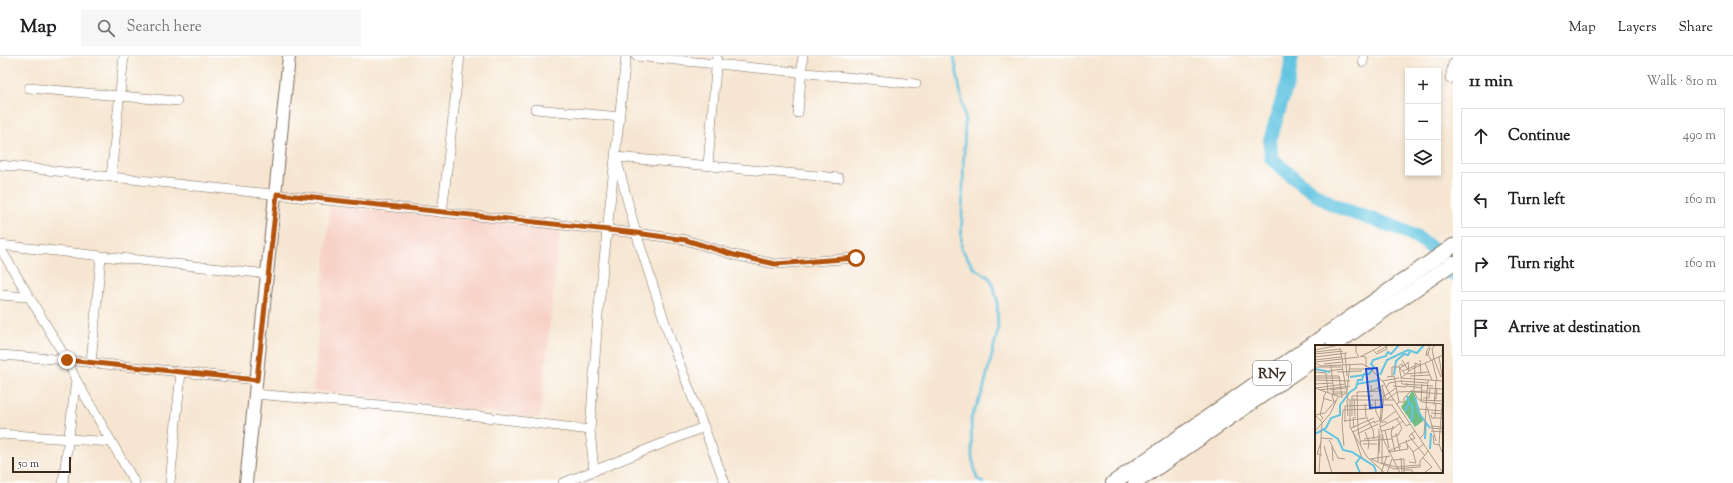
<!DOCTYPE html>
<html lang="en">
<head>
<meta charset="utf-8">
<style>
  :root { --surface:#fff; --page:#f6f6f6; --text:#202124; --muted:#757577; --line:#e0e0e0 }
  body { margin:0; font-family:"Sorts Mill Goudy",serif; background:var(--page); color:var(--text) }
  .controls { position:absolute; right:12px; top:12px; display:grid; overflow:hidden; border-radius:0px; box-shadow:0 2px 6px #0003 }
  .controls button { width:36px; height:36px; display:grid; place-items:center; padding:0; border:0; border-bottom:1px solid var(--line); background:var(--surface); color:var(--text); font:20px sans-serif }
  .scale { position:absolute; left:12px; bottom:10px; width:59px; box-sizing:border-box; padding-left:4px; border:2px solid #3b2a1e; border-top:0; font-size:11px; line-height:14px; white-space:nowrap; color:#3b2a1e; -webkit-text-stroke:3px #fff; paint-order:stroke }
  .stop { position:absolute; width:12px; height:12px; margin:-9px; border:3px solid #b45309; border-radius:50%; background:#fff }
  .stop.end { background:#b45309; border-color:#fff; box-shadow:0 1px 4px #0008 }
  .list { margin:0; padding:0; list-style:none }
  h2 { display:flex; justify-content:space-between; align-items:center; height:52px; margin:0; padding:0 16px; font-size:17px }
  h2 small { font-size:13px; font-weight:400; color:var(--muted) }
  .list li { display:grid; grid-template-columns:26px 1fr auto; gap:12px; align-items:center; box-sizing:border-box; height:56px; margin:0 8px 8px; padding:0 8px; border:1px solid var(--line); border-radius:0px }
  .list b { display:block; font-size:15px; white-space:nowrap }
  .list em { font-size:13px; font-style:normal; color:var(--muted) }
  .icon { flex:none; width:22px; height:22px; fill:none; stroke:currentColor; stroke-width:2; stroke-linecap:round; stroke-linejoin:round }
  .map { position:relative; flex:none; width:1453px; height:427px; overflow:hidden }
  header { display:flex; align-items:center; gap:24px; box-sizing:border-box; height:56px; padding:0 20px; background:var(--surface); border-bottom:1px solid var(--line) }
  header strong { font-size:19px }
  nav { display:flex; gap:22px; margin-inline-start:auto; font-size:14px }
  .search { width:280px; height:36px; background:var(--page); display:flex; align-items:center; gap:10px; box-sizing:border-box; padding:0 14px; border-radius:0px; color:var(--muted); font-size:15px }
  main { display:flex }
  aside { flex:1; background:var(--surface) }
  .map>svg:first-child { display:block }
  .built { fill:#f7d1c6 }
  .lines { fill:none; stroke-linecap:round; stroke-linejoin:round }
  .stream { stroke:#63c4e1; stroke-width:2.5 }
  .river { stroke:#63c4e1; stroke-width:14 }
  .minor-casing { stroke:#7c6c5d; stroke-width:10 }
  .major-casing { stroke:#7c6c5d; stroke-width:14 }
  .highway-casing { stroke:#7c6c5d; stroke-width:16 }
  .minor { stroke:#fff; stroke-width:9 }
  .major { stroke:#fff; stroke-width:12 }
  .highway { stroke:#fff; stroke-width:14 }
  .route { stroke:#b45309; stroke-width:5 }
  .labels { text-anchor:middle; stroke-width:3.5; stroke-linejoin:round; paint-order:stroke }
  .shield { fill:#fff; stroke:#766a62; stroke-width:1 }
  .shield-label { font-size:14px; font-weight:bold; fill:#3b2a1e }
  .inset-river { fill:none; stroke:#63c4e1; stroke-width:2 }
  .inset-road { fill:none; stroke:#ab9b89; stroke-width:1 }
  .view { fill:#1d4ed8; fill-opacity:0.15; stroke:#1d4ed8; stroke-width:2 }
  .inset-edge { fill:none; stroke:#3b2a1e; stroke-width:2 }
</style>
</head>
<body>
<header>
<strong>Map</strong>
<div class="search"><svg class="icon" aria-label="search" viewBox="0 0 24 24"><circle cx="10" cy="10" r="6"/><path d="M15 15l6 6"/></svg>Search here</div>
<nav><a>Map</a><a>Layers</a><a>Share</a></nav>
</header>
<main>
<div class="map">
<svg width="1453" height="427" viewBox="0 0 1453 427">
  <rect width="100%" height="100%" fill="#fff"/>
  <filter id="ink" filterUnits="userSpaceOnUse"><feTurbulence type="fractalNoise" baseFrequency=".025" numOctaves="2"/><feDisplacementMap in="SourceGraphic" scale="8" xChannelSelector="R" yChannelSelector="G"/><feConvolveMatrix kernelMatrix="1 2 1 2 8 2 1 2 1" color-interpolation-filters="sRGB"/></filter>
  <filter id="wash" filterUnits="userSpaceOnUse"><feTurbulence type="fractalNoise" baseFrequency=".012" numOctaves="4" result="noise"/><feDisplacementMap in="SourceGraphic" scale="16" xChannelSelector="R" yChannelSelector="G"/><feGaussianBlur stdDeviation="0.9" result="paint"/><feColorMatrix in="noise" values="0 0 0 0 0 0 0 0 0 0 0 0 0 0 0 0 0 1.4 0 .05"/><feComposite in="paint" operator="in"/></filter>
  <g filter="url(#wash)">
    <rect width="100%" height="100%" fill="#f6e6d1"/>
    <polygon class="built" points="330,150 560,173 540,362 313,334"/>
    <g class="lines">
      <polyline class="stream" points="954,0 965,62 961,192 974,212 990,222 997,243 998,274 983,335 971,362 972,401 977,423 984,427"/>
      <path class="river" d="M1292,0L1288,25L1270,84L1271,102C1289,118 1310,136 1332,148C1361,163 1398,167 1425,187C1437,195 1445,207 1453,219"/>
    </g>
  </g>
  <g filter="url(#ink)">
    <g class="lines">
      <g class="minor-casing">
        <g id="minor">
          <polyline points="636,0 916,28"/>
          <polyline points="1363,6 1364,0"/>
          <polyline points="1450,23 1453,8"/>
          <polyline points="29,32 177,45"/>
          <polyline points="535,53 620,61"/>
          <polyline points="798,57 803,0"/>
          <polyline points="0,109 636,177 686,184 734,199 775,208 856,202"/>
          <polyline points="708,109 717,0"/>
          <polyline points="111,120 124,0"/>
          <polyline points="442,157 460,0"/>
          <polyline points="0,189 268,218"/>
          <polyline points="0,192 67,304 76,324 135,427"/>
          <polyline points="0,239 29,241"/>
          <polyline points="0,299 67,304 257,324"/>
          <polyline points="91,307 101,201"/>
          <polyline points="255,338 414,352 590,374"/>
          <polyline points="0,378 111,386"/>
          <polyline points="594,415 590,374 598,259 626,0"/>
          <polyline points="63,427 76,324"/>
          <polyline points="170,427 181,316"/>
          <polyline points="563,427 704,371"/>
          <polyline points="725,427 671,285 636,177 616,101 839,122"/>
        </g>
      </g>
      <g class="major-casing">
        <polyline id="major" points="246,427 289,0"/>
      </g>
      <g class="highway-casing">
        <g id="highway">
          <polyline points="1333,290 1453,207"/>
          <polyline points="1113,427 1453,190"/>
          <polyline points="1135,427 1316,302"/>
        </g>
      </g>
      <use href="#minor" class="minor"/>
      <use href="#major" class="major"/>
      <use href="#highway" class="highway"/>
    </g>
  </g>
  <g class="lines" filter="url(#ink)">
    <polyline class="route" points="67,304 257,324 277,138 636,177 686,184 734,199 775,208 856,202"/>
  </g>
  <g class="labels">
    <rect class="shield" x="1253" y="305" width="38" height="24" rx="3"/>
    <g class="shield-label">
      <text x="1272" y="322">RN7</text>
    </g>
  </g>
  <g transform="translate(1315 289)">
    <rect width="128" height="128" fill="#f6e6d1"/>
    <path d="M98,45L108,76L100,82L86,62Z" fill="#72bd85"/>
    <path class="inset-river" d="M0,24L15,27M65,30L72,15L93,5L102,8L109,0M79,30L81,16L89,9L93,10L96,5M35,32L49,30M42,39L64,35M100,52L104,68L115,83M95,58L98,63L96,77M90,66L94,58L92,51M9,85L23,94L28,105L37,107L59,121L61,127M0,89L11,83L16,73L25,70V60L35,47L41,43L43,35H47L49,29H54L59,22L56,19L58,15L71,11L73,7L76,9L84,0M110,94L111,77M115,104L116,88M45,128L41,118L45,113"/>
    <path class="inset-road" d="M41,0V7L44,12M25,3L28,19M115,3L113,9L116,15M127,4L128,22M0,5L20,1M58,5L62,9L72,4L70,0M0,7L25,4M62,7L74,0M30,8L32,31M0,9L28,6M113,9L111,11L112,5L116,0M46,11L51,12V22M0,12L32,8M45,12L68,0M124,12L128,36M119,14L126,32M119,14L117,4L120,0M0,15L26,12M87,15L94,26L93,17M105,15L106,29M117,15L122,35M0,17L44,12M0,18L6,21L47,19M110,18L117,35M9,19L27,17M47,19L55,23L67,36M27,20L33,55H79M105,20L100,18L99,46L102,53L107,57L128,59M16,21L19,50M1,22H26M34,24H51M14,26L28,24M88,26L102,20M0,27L11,28L13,48M22,27L47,26M90,29L85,23L94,17M91,29L113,27M0,31H24L27,53M95,31L115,30M72,32L79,31L84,57L82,59M77,32V22H84M86,32L84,21L87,19L89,22M0,33H25M85,33L128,36M86,33L97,24L128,10M0,35L35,36M86,35L87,39L118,41M67,36L84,33M68,36L73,46L128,128M0,39L18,38M56,40V46L69,40M67,41L71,55M78,41L91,42L92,38M92,41L107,43M65,42L69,51L66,77H72M0,43L25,52L31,48M1,43L30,39M63,43L67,51V65M71,43L74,38L86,36L112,38M113,43L128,44M5,45L35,41M15,45L30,43M32,46L35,19M11,47L8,53L17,56M17,47H31M100,47L128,49M68,52L81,43M39,53L40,71M108,53H114L115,43M119,53L121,54L122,43M32,55L33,71M71,55L82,47L112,46M105,55L128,56M35,56V82L52,112L70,128M106,56L107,39M127,56L128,37M84,57H89V53L97,45M19,58L17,49H28M50,59L51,71L58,85L59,94M127,59L124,99L127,107M64,60H78M77,60L91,81L95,79M119,60L121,36M112,62L121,96M66,64L65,81L69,96L85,128M104,64L128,66M116,68L128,69M0,70L7,77L4,128M0,70L10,68L21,55M116,70L117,73H128M37,71V51H58M120,73L121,58M6,75L8,73L5,70L9,53M29,76L51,73M67,76L81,66M30,77V61L58,60M27,78L28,65L58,64M27,78L29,101M59,78L65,75L61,67L60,55M78,81L76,88L80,107M116,81L128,82M65,82L85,72M36,83L59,73M39,83L38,73L41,72M115,83L128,84M70,85L74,103M0,86L15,69L23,52M67,86L79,83L88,76M100,86L94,91L110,111M116,86L128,87M50,87L54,97L53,104M81,88L85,106M42,89L63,79M67,90V119M118,90L119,99L124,100M76,92L83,90L87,83L82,74M6,93L18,94M105,93L109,89L110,77L113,35M49,94L63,92M14,95L17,100L18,116M46,96L77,94M6,97L2,109L7,110M48,99H62M92,99L98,107L109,99M46,100L43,84L42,47L65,46M83,100L100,93L96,88M9,101L17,128M17,101L23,113L30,114M73,106L86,101M73,107L93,104L91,95M64,108L65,89M47,113L38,87L60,76M86,113L87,127M108,113L117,122L109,128M55,114L75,111M56,114L79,124L105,122V116L114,105M78,115L89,114V128M63,116L64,84M94,117L101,118L98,107M67,118L81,122L105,120M88,125H97L98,128M66,128L72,111M72,128L77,114"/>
    <path class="view" d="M62,23L67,62L55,63L51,24Z"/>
    <rect width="128" height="128" class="inset-edge"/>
  </g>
</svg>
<div class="controls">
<button>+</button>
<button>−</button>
<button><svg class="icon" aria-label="layers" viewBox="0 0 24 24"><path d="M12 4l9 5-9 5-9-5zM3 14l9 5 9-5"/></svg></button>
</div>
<div class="scale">50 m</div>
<div class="stop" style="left:856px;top:202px"></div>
<div class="stop end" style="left:67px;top:304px"></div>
</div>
<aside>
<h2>11 min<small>Walk · 810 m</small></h2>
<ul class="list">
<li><svg class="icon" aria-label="ahead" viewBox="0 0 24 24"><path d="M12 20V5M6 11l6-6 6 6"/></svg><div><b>Continue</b></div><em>490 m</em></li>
<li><svg class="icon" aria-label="left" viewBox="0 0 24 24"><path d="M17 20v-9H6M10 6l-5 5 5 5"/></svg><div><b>Turn left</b></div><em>160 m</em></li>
<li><svg class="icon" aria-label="right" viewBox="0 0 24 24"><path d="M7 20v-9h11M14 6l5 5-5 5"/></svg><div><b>Turn right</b></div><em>160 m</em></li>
<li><svg class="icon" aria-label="arrive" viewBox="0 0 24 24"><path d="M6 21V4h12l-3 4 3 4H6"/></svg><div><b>Arrive at destination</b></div></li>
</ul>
</aside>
</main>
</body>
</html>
